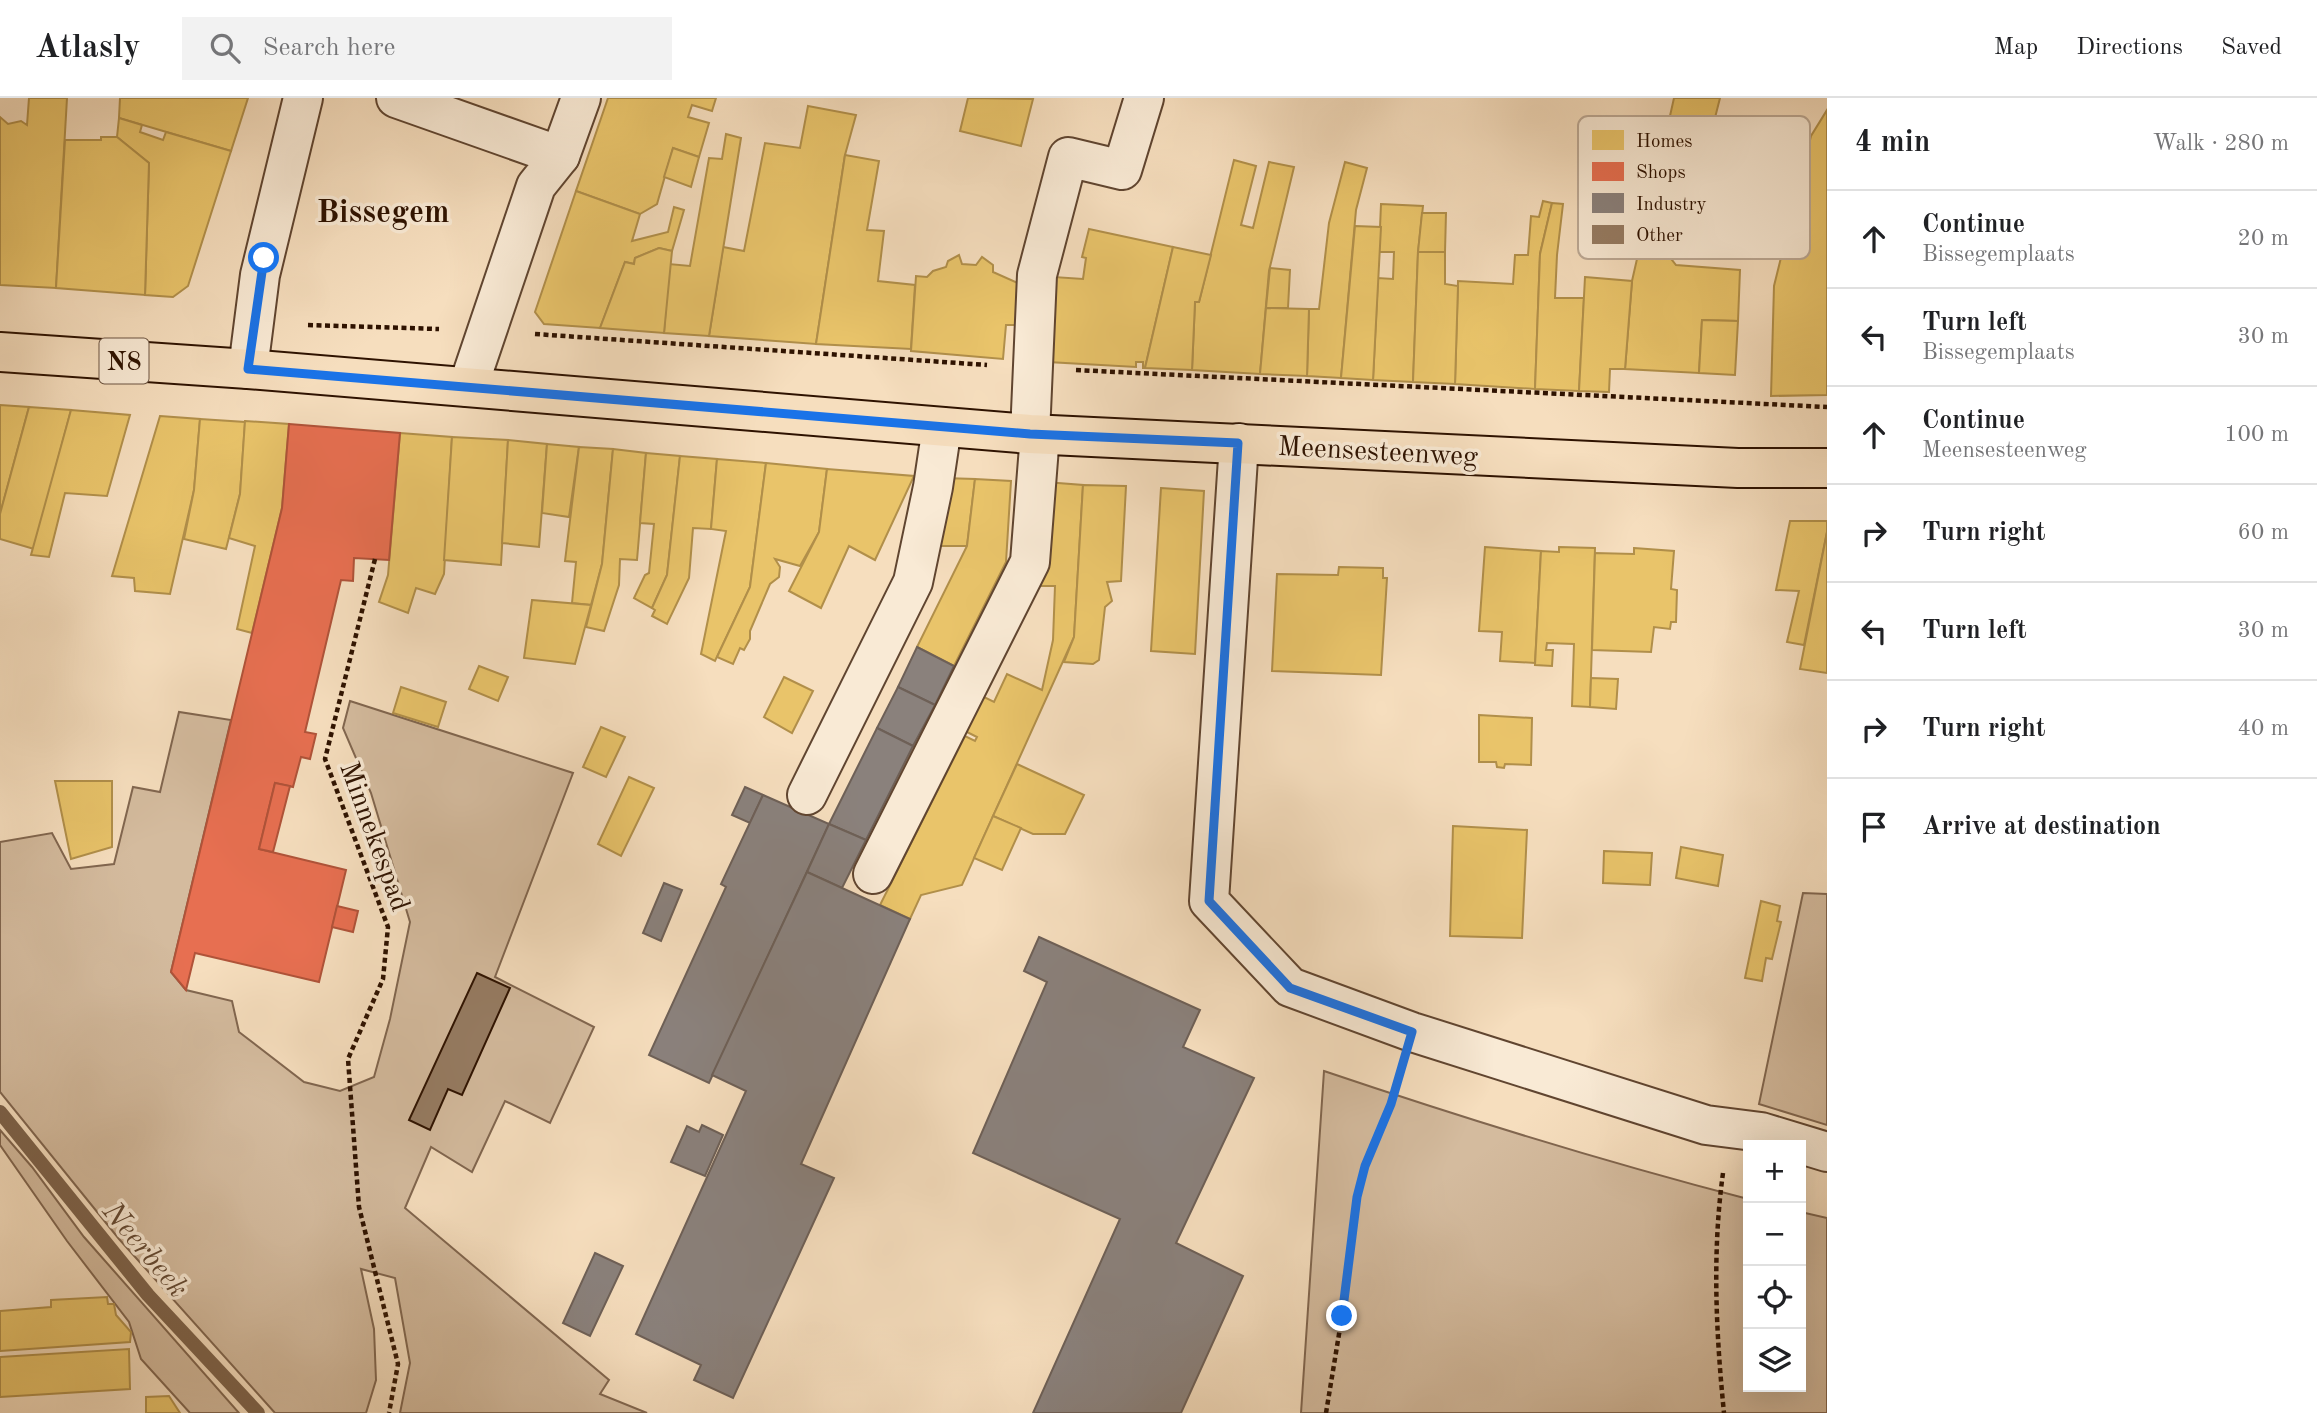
<!DOCTYPE html>
<html lang="en">
<head>
<meta charset="utf-8">
<style>
  :root { --surface:#fff; --page:#f2f2f2; --text:#202124; --muted:#757577; --line:#e0e0e0 }
  body { margin:0; font-family:"Old Standard TT",serif; background:var(--page); color:var(--text) }
  .controls { position:absolute; right:21px; bottom:21px; display:grid; overflow:hidden; border-radius:0px; box-shadow:0 7px 28px #0002 }
  .controls button { width:63px; height:63px; display:grid; place-items:center; padding:0; border:0; border-bottom:2px solid var(--line); background:var(--surface); color:var(--text); font:35px sans-serif }
  .stop { position:absolute; width:21px; height:21px; margin:-16px; border:5px solid #1a73e8; border-radius:50%; background:#fff }
  .stop.end { background:#1a73e8; border-color:#fff; box-shadow:0 2px 7px #0008 }
  .list { margin:0; padding:0; list-style:none }
  h2 { display:flex; justify-content:space-between; align-items:center; height:91px; margin:0; padding:0 28px; font-size:30px }
  h2 small { font-size:23px; font-weight:400; color:var(--muted) }
  .list li { display:grid; grid-template-columns:46px 1fr auto; gap:21px; align-items:center; box-sizing:border-box; height:98px; padding:0 28px; border-top:2px solid var(--line) }
  .list b { display:block; font-size:26px; white-space:nowrap }
  .list p { margin:0; font-size:23px; white-space:nowrap; color:var(--muted) }
  .list em { font-size:23px; font-style:normal; color:var(--muted) }
  .icon { flex:none; width:38px; height:38px; fill:none; stroke:currentColor; stroke-width:2; stroke-linecap:round; stroke-linejoin:round }
  .map { position:relative; flex:none; width:1827px; height:1315px; overflow:hidden }
  header { display:flex; align-items:center; gap:42px; box-sizing:border-box; height:98px; padding:0 35px; background:var(--surface); border-bottom:2px solid var(--line) }
  header strong { font-size:33px }
  nav { display:flex; gap:38px; margin-inline-start:auto; font-size:24px }
  .search { width:490px; height:63px; background:var(--page); display:flex; align-items:center; gap:18px; box-sizing:border-box; padding:0 24px; border-radius:0px; color:var(--muted); font-size:26px }
  main { display:flex }
  aside { flex:1; background:var(--surface) }
  .map>svg:first-child { display:block }
  .green { fill:#d4bb9e; stroke:#81664f; stroke-width:2 }
  .homes { fill:#e9c46a; stroke:#b18f4a; stroke-width:2 }
  .shops { fill:#e76f51; stroke:#b05339; stroke-width:2 }
  .industry { fill:#8a817c; stroke:#6e6057; stroke-width:2 }
  .lines { fill:none; stroke-linecap:round; stroke-linejoin:round }
  .stream { stroke:#7d634b; stroke-width:14 }
  .building { fill:#967c63; stroke:#2e1200; stroke-width:2 }
  .minor-casing { stroke:#604530; stroke-width:42 }
  .major-casing { stroke:#2e1200; stroke-width:42 }
  .path { stroke:#2e1200; stroke-width:4.5; stroke-dasharray:5 3.5; stroke-linecap:butt }
  .minor { stroke:#f9ead5; stroke-width:38 }
  .major { stroke:#f6debe; stroke-width:38 }
  .route { stroke:#1a73e8; stroke-width:9 }
  .labels { text-anchor:middle; stroke-width:7; stroke-linejoin:round; paint-order:stroke }
  .shield { fill:#f9ead5; stroke:#6b5340; stroke-width:2 }
  .shield-label { font-size:26px; font-weight:bold; fill:#2e1200 }
  .street-label { font-size:28px; fill:#2e1200; stroke:#f9ead5 }
  .water-label { font-size:30px; font-style:italic; fill:#634832; stroke:#f9ead5 }
  .quarter-label { font-size:32px; font-weight:bold; fill:#2e1200; stroke:#f9ead5 }
  .key { fill:#f9ead5; stroke:#bca995; stroke-width:2 }
  .key-label { font-size:19px; fill:#2e1200 }
</style>
</head>
<body>
<header>
<strong>Atlasly</strong>
<div class="search"><svg class="icon" aria-label="search" viewBox="0 0 24 24"><circle cx="10" cy="10" r="6"/><path d="M15 15l6 6"/></svg>Search here</div>
<nav><a>Map</a><a>Directions</a><a>Saved</a></nav>
</header>
<main>
<div class="map">
<svg width="1827" height="1315" viewBox="0 0 1827 1315">
  <rect width="100%" height="100%" fill="#f6debe"/>
  <filter id="stains"><feTurbulence type="fractalNoise" baseFrequency=".00286" numOctaves="4"/><feColorMatrix values="0 0 0 0 .2 0 0 0 0 .09 0 0 0 0 .02 0 0 0 .5 -.17"/></filter>
  <radialGradient id="worn" r=".72"><stop offset=".6" stop-color="#630" stop-opacity="0"/><stop offset="1" stop-color="#630" stop-opacity=".3"/></radialGradient>
  <g class="green">
    <polygon points="350,603 573,675 495,879 594,929 550,1025 505,1003 472,1074 431,1049 405,1110 609,1282 600,1296 647,1315 400,1315 410,1265 395,1180 361,1171 374,1231 376,1282 366,1315 275,1315 119,1141 0,994 0,744 52,735 71,771 114,766 133,689 160,694 179,614 231,622 171,874 186,892 232,903 239,934 304,984 340,993 374,979 390,921 410,824 371,695 343,630"/>
    <polygon points="1803,795 1827,796 1827,1027 1759,1006"/>
    <path d="M1324,973C1463,1020 1605,1064 1748,1101V1289H1801V1114L1827,1120V1315H1301Z"/>
    <polygon points="0,1032 32,1069 84,1139 239,1315 190,1315 141,1261 129,1224 67,1143 0,1047"/>
  </g>
  <g class="homes">
    <polygon points="29,0 67,0 56,190 0,187 0,19 8,26 21,23 27,27"/>
    <polygon points="120,0 248,0 231,53 119,20"/>
    <polygon points="608,0 716,0 712,13 692,7 688,19 709,25 699,59 673,50 657,106 640,116 576,93"/>
    <polygon points="968,0 1033,1 1021,48 960,33"/>
    <polygon points="1674,0 1720,0 1700,79 1659,67"/>
    <polygon points="808,8 856,17 845,57 816,246 709,238 723,149 744,153 765,45 800,50"/>
    <polygon points="1827,12 1827,297 1771,298 1774,188 1811,38"/>
    <polygon points="119,20 142,27 140,34 163,42 166,34 231,53 188,188 173,199 145,197 149,65 117,39"/>
    <polygon points="726,36 741,40 709,238 664,235 669,166 690,168 709,60 722,61"/>
    <polygon points="101,39 117,39 149,65 145,197 56,190 65,42 101,42"/>
    <polygon points="673,50 699,59 691,89 664,79"/>
    <polygon points="845,57 879,63 867,132 884,133 878,183 915,187 911,251 816,246"/>
    <polygon points="1234,62 1256,68 1241,127 1253,130 1269,64 1294,69 1269,173 1260,276 1192,272 1195,204 1199,204"/>
    <polygon points="1345,64 1367,70 1356,112 1341,280 1307,278 1309,211 1319,211 1329,125"/>
    <polygon points="1654,86 1681,95 1668,150 1661,148 1676,167 1740,172 1738,223 1702,222 1699,275 1625,271 1632,183"/>
    <polygon points="576,93 640,116 632,143 668,134 674,109 684,112 672,153 659,150 635,160 634,166 625,164 600,230 544,226 535,214"/>
    <polygon points="1543,103 1552,105 1540,156 1535,291 1455,286 1458,183 1513,186 1515,157 1528,157 1531,118 1539,119"/>
    <polygon points="1552,105 1563,106 1557,157 1555,200 1584,200 1579,293 1535,291 1540,156"/>
    <polygon points="1381,106 1423,108 1418,154 1413,284 1373,282 1378,180 1393,181 1394,154 1379,154"/>
    <polygon points="1422,115 1446,115 1445,154 1418,154"/>
    <polygon points="1355,128 1381,129 1373,282 1341,280"/>
    <polygon points="1089,131 1173,149 1145,270 1143,270 1143,264 1136,264 1136,269 1048,264 1054,179 1083,181 1086,160 1082,159"/>
    <polygon points="1173,149 1211,157 1199,204 1195,204 1192,272 1145,270"/>
    <polygon points="659,150 672,153 664,235 600,230 625,164 634,166 635,160"/>
    <polygon points="1418,154 1445,154 1445,186 1458,188 1455,286 1413,284"/>
    <polygon points="959,157 962,166 976,167 982,159 993,167 993,174 1020,186 1016,227 1006,227 1003,261 911,253 916,178 927,179 933,173 946,169 948,163"/>
    <polygon points="1270,170 1290,172 1288,210 1266,210"/>
    <polygon points="1585,179 1632,183 1625,271 1610,271 1609,294 1579,293"/>
    <polygon points="1266,210 1309,211 1307,278 1260,276"/>
    <polygon points="1702,222 1738,223 1735,277 1699,275"/>
    <polygon points="0,307 29,309 0,416"/>
    <polygon points="29,309 71,312 34,451 0,441 0,416"/>
    <polygon points="71,312 130,317 107,398 65,395 49,459 31,457"/>
    <polygon points="160,318 200,321 194,392 170,496 135,493 134,480 112,478"/>
    <polygon points="200,321 245,324 240,396 226,451 184,441 194,392"/>
    <polygon points="245,323 289,326 282,410 252,535 237,531 255,448 229,440 240,396"/>
    <polygon points="400,335 452,339 444,476 435,496 416,490 408,515 379,504 388,477"/>
    <polygon points="452,339 508,342 501,467 444,462"/>
    <polygon points="508,342 547,346 539,449 502,445"/>
    <polygon points="547,346 579,349 569,419 542,415"/>
    <polygon points="579,349 613,351 602,466 591,507 572,505 576,464 565,463"/>
    <polygon points="613,351 646,355 637,462 620,461 619,487 604,533 586,529 602,466"/>
    <polygon points="646,355 680,358 667,477 652,510 634,500 645,477 649,475 654,426 640,425"/>
    <polygon points="680,358 717,361 711,431 693,430 689,480 667,526 652,518 655,512 652,510 667,477"/>
    <polygon points="717,361 766,365 750,489 715,563 701,556 726,433 711,431"/>
    <polygon points="766,365 827,371 819,434 800,468 775,461 780,469 779,479 770,486 750,533 750,541 744,552 740,550 733,566 717,559 750,489"/>
    <polygon points="827,371 914,378 875,462 849,448 821,510 789,493 819,434"/>
    <polygon points="943,380 975,381 967,448 939,448"/>
    <polygon points="975,381 1011,383 1006,464 954,568 917,549 967,448"/>
    <polygon points="1045,384 1083,387 1074,539 962,787 921,797 910,821 880,807 965,638 975,643 977,639 959,630 976,595 994,604 1007,576 1042,592 1053,542 1055,488 1040,488"/>
    <polygon points="1083,387 1126,388 1121,483 1107,484 1112,503 1105,509 1099,562 1093,566 1064,564 1074,539"/>
    <polygon points="1161,390 1204,393 1195,556 1151,553"/>
    <polygon points="1790,423 1827,423 1827,434 1804,547 1787,544 1799,493 1776,492"/>
    <polygon points="1827,434 1827,575 1800,571"/>
    <polygon points="1485,449 1541,453 1535,565 1500,563 1502,534 1479,533"/>
    <polygon points="1559,449 1595,450 1590,609 1572,608 1574,546 1547,545 1546,552 1553,552 1552,568 1535,567 1541,453 1559,454"/>
    <polygon points="1634,450 1674,453 1671,491 1677,492 1676,524 1671,524 1670,531 1654,529 1651,554 1592,552 1595,455 1634,456"/>
    <polygon points="1339,469 1383,470 1383,480 1387,480 1381,577 1272,573 1277,476 1338,477"/>
    <polygon points="532,502 591,507 575,566 524,560"/>
    <polygon points="479,568 508,579 498,603 469,591"/>
    <polygon points="784,579 813,593 792,635 764,619"/>
    <polygon points="1591,580 1618,581 1616,611 1590,609"/>
    <polygon points="401,589 446,604 438,629 393,615"/>
    <polygon points="1479,617 1532,620 1531,667 1505,666 1504,670 1497,669 1496,664 1479,664"/>
    <polygon points="601,629 625,639 606,679 583,669"/>
    <polygon points="1017,666 1084,697 1065,736 1033,736 993,718"/>
    <polygon points="629,679 654,690 621,758 598,746"/>
    <polygon points="55,683 112,683 112,749 71,761"/>
    <polygon points="993,718 1021,730 1002,772 974,760"/>
    <polygon points="1453,728 1527,732 1522,840 1450,838"/>
    <polygon points="1681,749 1723,757 1718,788 1676,780"/>
    <polygon points="1604,753 1652,755 1650,787 1603,785"/>
    <polygon points="1761,803 1780,808 1777,823 1781,824 1772,861 1766,860 1762,883 1745,880"/>
    <polygon points="107,1199 108,1206 114,1206 116,1217 131,1234 130,1244 0,1253 0,1213 51,1209 51,1202"/>
    <polygon points="129,1251 130,1291 0,1299 0,1259"/>
    <polygon points="169,1298 180,1315 146,1315 146,1299"/>
  </g>
  <g class="shops">
    <polygon points="289,326 400,335 389,462 354,460 353,483 341,482 305,634 316,636 310,661 301,659 293,689 275,685 259,751 346,772 319,884 195,855 186,892 171,874 282,410"/>
    <polygon points="275,685 290,688 273,754 259,751"/>
    <polygon points="337,808 358,813 353,834 332,829"/>
  </g>
  <g class="industry">
    <polygon points="917,549 954,568 935,607 898,589"/>
    <polygon points="898,589 935,607 913,648 877,630"/>
    <polygon points="877,630 913,648 866,742 829,726"/>
    <polygon points="745,689 763,697 750,725 732,717"/>
    <polygon points="763,697 829,726 709,985 649,957 726,789 721,786"/>
    <polygon points="829,726 866,742 842,790 807,774"/>
    <polygon points="807,774 910,821 801,1066 834,1080 733,1300 694,1282 701,1267 636,1236 746,993 712,977"/>
    <polygon points="664,785 682,792 661,843 643,835"/>
    <polygon points="1039,839 1200,912 1183,949 1254,980 1176,1145 1243,1178 1181,1315 1033,1315 1120,1121 973,1055 1047,884 1024,873"/>
    <polygon points="702,1027 723,1037 705,1078 671,1064 687,1028 699,1034"/>
    <polygon points="595,1155 623,1168 590,1238 563,1225"/>
  </g>
  <g class="lines">
    <polyline class="stream" points="0,1014 148,1197 258,1315"/>
  </g>
  <polygon class="building" points="477,875 510,890 462,997 448,991 430,1032 409,1022"/>
  <g class="lines">
    <g class="minor-casing">
      <g id="minor">
        <polyline points="396,0 560,58 536,88 468,289"/>
        <polyline points="560,58 581,0"/>
        <polyline points="248,271 260,177 303,0"/>
        <polyline points="1030,336 1037,177 1068,59 1122,72 1144,0"/>
        <polyline points="1239,345 1209,803 1290,889 1412,934 1706,1027 1761,1034 1827,1054"/>
        <polyline points="807,697 913,484 933,389 942,329"/>
        <polyline points="873,776 1030,464 1040,336"/>
      </g>
    </g>
    <g class="major-casing">
      <polyline id="major" points="0,254 248,271 1030,336 1738,370 1827,370"/>
    </g>
    <g class="path">
      <polyline points="308,227 439,231"/>
      <polyline points="535,236 987,267"/>
      <polyline points="1076,272 1827,309"/>
      <polyline points="375,461 325,661 388,829 383,881 348,961 359,1109 398,1266 389,1315"/>
      <path d="M1723,1075C1712,1155 1716,1235 1724,1315"/>
      <polyline points="1326,1315 1342,1218 1357,1099 1365,1068 1391,1006 1400,976"/>
    </g>
    <use href="#minor" class="minor"/>
    <use href="#major" class="major"/>
  </g>
  <g class="lines">
    <polyline class="route" points="264,160 248,271 1030,336 1238,345 1209,803 1290,890 1412,934 1391,1006 1365,1068 1357,1099 1342,1218"/>
  </g>
  <g class="labels">
    <rect class="shield" x="99.5" y="240.5" width="49" height="45" rx="5"/>
    <g class="shield-label">
      <text x="124" y="272">N8</text>
    </g>
    <g class="street-label">
      <text transform="translate(1378 352) rotate(3)" y="10">Meensesteenweg</text>
      <text transform="translate(376 738) rotate(70)" y="10">Minnekespad</text>
    </g>
    <g class="water-label">
      <text transform="translate(146 1151) rotate(50)" y="10">Neerbeek</text>
    </g>
    <g class="quarter-label">
      <text x="383" y="124">Bissegem</text>
    </g>
  </g>
  <rect x="1578" y="18" width="232" height="143" rx="10" class="key"/>
  <rect x="1592" y="32" width="32" height="20" fill="#e9c46a"/>
  <rect x="1592" y="64" width="32" height="19" fill="#e76f51"/>
  <rect x="1592" y="95" width="32" height="20" fill="#8a817c"/>
  <rect x="1592" y="127" width="32" height="19" fill="#967c63"/>
  <g class="key-label">
    <text x="1636" y="49">Homes</text>
    <text x="1636" y="80">Shops</text>
    <text x="1636" y="112">Industry</text>
    <text x="1636" y="143">Other</text>
  </g>
  <rect width="100%" height="100%" filter="url(#stains)"/>
  <rect width="100%" height="100%" fill="url(#worn)"/>
</svg>
<div class="controls">
<button>+</button>
<button>−</button>
<button><svg class="icon" aria-label="locate" viewBox="0 0 24 24"><circle cx="12" cy="12" r="6"/><path d="M12 2v4M12 18v4M2 12h4M18 12h4"/></svg></button>
<button><svg class="icon" aria-label="layers" viewBox="0 0 24 24"><path d="M12 4l9 5-9 5-9-5zM3 14l9 5 9-5"/></svg></button>
</div>
<div class="stop" style="left:264px;top:160px"></div>
<div class="stop end" style="left:1342px;top:1218px"></div>
</div>
<aside>
<h2>4 min<small>Walk · 280 m</small></h2>
<ul class="list">
<li><svg class="icon" aria-label="ahead" viewBox="0 0 24 24"><path d="M12 20V5M6 11l6-6 6 6"/></svg><div><b>Continue</b><p>Bissegemplaats</p></div><em>20 m</em></li>
<li><svg class="icon" aria-label="left" viewBox="0 0 24 24"><path d="M17 20v-9H6M10 6l-5 5 5 5"/></svg><div><b>Turn left</b><p>Bissegemplaats</p></div><em>30 m</em></li>
<li><svg class="icon" aria-label="ahead" viewBox="0 0 24 24"><path d="M12 20V5M6 11l6-6 6 6"/></svg><div><b>Continue</b><p>Meensesteenweg</p></div><em>100 m</em></li>
<li><svg class="icon" aria-label="right" viewBox="0 0 24 24"><path d="M7 20v-9h11M14 6l5 5-5 5"/></svg><div><b>Turn right</b></div><em>60 m</em></li>
<li><svg class="icon" aria-label="left" viewBox="0 0 24 24"><path d="M17 20v-9H6M10 6l-5 5 5 5"/></svg><div><b>Turn left</b></div><em>30 m</em></li>
<li><svg class="icon" aria-label="right" viewBox="0 0 24 24"><path d="M7 20v-9h11M14 6l5 5-5 5"/></svg><div><b>Turn right</b></div><em>40 m</em></li>
<li><svg class="icon" aria-label="arrive" viewBox="0 0 24 24"><path d="M6 21V4h12l-3 4 3 4H6"/></svg><div><b>Arrive at destination</b></div></li>
</ul>
</aside>
</main>
</body>
</html>
